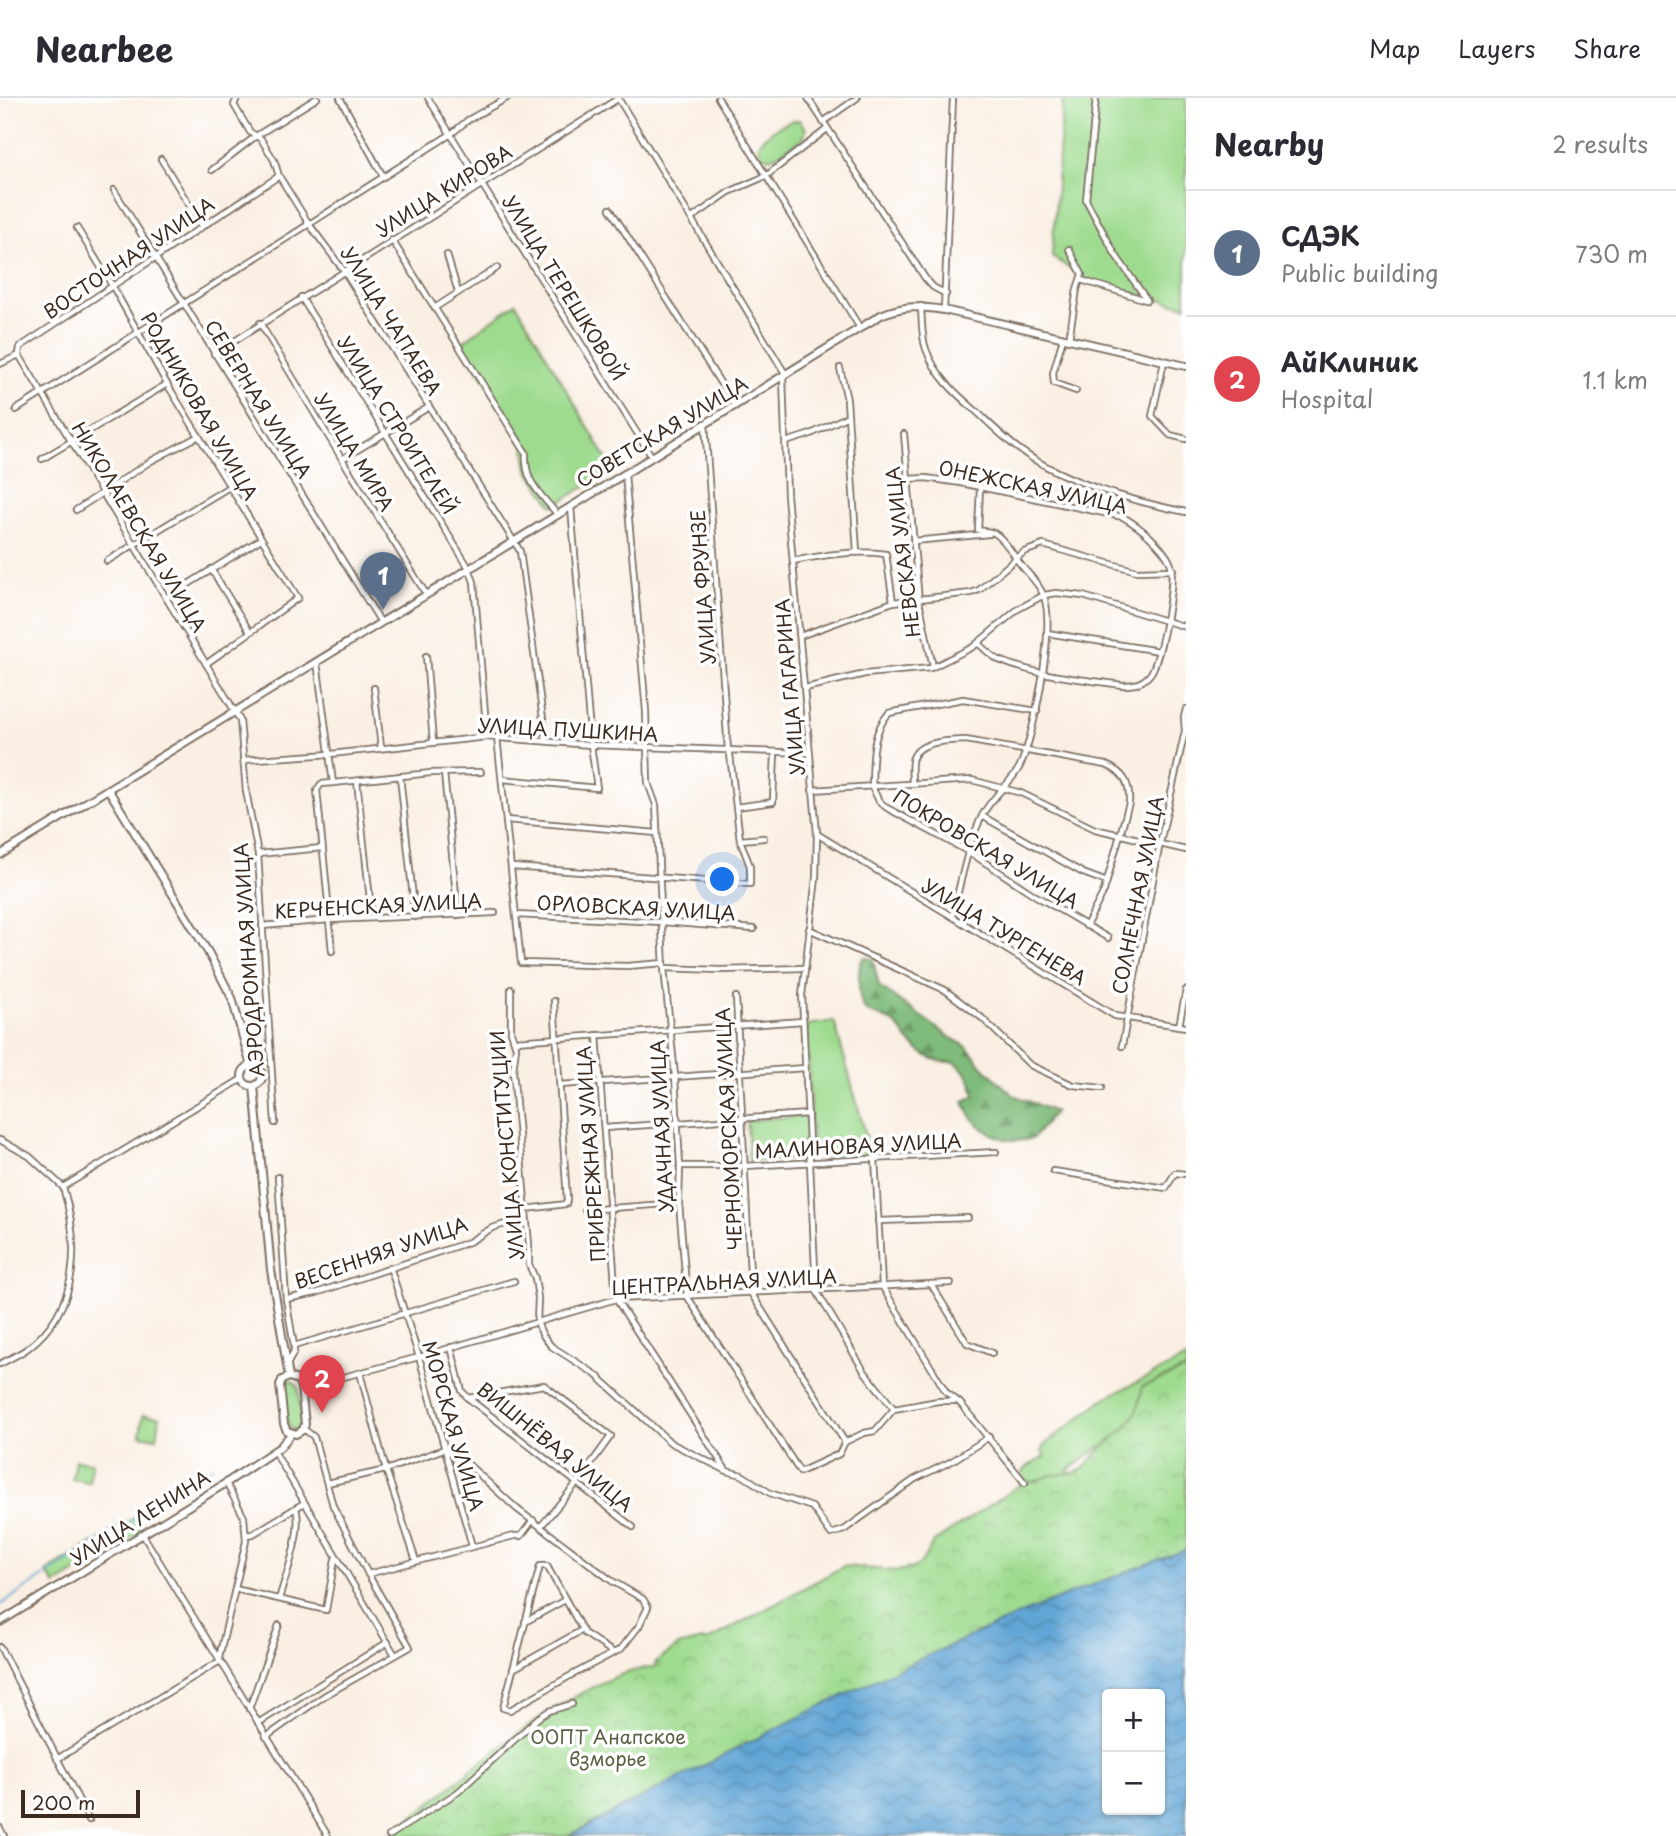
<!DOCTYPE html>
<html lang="en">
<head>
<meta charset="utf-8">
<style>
  :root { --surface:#fff; --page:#f7f7f7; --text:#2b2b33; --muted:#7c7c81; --line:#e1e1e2; --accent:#0b8043 }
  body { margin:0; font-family:"Playpen Sans",sans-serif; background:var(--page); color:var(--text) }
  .controls { position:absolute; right:21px; bottom:21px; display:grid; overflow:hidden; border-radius:7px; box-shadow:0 2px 5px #0004 }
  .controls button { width:63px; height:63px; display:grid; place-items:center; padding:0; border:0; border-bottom:2px solid var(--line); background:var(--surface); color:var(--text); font:35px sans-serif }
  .scale { position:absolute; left:21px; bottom:18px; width:119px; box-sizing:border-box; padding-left:7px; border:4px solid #3b2a1e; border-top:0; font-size:19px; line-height:24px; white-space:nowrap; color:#3b2a1e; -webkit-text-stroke:5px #fff; paint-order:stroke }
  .you { position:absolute; left:723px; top:782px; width:24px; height:24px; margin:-18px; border:5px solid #fff; border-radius:50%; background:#1a73e8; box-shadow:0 0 0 10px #1a73e833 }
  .badge { display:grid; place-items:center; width:46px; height:46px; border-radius:50%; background:var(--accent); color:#fff; font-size:23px; font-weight:700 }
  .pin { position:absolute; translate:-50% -58px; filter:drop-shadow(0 2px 4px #0008) }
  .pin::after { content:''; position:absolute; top:37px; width:24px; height:21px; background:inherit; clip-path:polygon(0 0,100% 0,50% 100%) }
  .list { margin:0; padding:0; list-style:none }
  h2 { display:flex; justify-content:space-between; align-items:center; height:91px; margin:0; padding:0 28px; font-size:30px }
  h2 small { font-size:23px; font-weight:400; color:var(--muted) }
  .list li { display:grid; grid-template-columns:46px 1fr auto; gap:21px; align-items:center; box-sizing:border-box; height:126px; padding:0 28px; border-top:2px solid var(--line) }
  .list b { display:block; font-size:26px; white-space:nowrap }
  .list p { margin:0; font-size:23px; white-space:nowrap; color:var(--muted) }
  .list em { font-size:23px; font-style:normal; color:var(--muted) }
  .map { position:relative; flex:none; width:1186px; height:1738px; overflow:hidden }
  header { display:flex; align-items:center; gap:42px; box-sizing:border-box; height:98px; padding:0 35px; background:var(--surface); border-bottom:2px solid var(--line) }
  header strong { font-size:33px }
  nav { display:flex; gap:38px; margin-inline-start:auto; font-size:24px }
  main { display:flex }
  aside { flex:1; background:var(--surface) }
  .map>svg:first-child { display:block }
  .grass { fill:#9fdb8f; stroke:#6d8256; stroke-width:2 }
  .forest { fill:url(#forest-firs); stroke:#5d724c; stroke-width:2 }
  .park { fill:url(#park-crowns); stroke:#6d8256; stroke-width:2 }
  .water { fill:url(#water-waves); stroke:#4e687a; stroke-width:2; fill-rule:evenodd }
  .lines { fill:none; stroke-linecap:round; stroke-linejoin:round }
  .stream { stroke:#60a5d6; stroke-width:2 }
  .street-casing { stroke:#7e6f63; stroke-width:8 }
  .secondary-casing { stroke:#7e6f63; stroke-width:10 }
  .street { stroke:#fff; stroke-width:4.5 }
  .secondary { stroke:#fff; stroke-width:6 }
  .labels { text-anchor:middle; stroke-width:7; stroke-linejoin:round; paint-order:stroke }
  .street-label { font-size:19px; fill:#3b2a1e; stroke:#fff }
  .park-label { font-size:19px; fill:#595f40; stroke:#fff }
</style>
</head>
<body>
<header>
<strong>Nearbee</strong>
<nav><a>Map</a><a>Layers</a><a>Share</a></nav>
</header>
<main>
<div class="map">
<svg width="1186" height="1738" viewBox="0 0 1186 1738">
  <defs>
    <pattern id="forest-firs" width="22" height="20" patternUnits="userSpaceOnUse" patternTransform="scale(1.75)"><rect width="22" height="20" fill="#7fbb7a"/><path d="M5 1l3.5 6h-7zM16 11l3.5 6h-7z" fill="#699863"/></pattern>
    <pattern id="park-crowns" width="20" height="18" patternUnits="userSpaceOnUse" patternTransform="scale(1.75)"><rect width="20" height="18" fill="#9fdb8f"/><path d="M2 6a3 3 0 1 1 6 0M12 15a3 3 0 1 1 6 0" fill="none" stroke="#8abc7b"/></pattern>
    <pattern id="water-waves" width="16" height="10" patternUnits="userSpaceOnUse" patternTransform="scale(1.75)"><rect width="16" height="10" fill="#60a5d6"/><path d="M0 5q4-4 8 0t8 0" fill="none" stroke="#5087ad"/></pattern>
  </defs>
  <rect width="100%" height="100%" fill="#fff"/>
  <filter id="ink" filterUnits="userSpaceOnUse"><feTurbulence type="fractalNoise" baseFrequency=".0143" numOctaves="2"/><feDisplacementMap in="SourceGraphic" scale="14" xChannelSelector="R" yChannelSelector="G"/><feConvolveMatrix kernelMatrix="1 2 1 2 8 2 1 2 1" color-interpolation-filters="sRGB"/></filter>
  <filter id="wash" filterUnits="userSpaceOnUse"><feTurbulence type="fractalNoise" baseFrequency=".00686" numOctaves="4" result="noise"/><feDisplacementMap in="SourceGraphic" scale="28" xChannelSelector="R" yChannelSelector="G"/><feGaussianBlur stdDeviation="1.57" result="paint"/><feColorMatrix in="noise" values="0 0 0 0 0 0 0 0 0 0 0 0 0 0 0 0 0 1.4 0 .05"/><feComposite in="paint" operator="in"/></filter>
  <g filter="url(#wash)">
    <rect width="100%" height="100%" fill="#faefe3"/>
    <g class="grass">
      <polygon points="1063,0 1186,0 1186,208 1091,184 1052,159"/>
      <path d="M799,22L806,31L803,41L773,59C765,61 760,57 758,49C762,37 786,22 799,22Z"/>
      <polygon points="516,205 613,372 553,408 528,372 524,343 461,245"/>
      <polygon points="834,923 871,1056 823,1060 812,1052 807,927"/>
      <polygon points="806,1017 810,1060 749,1064 747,1023"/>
      <polygon points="1186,1260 1186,1366 1100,1349 1069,1372 1068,1374 1072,1377 1024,1389 1023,1374 1028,1368 1045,1359 1042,1353 1043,1348 1105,1300"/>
      <path d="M291,1282L298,1288L302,1326L296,1332L291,1331C284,1320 282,1298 285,1285Z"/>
      <polygon points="143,1317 160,1319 157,1340 140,1337"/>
      <polygon points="75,1362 92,1364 89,1384 72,1381"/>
      <polygon points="135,1419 143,1433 55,1487 46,1474"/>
    </g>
    <path class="forest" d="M864,859L873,861L879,888L951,940L966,948L984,970L1013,997L1055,1014L1033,1040C1005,1049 972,1031 964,1003L975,998C972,982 967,974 955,964C934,965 922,957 908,942C904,938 902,932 898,929C878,910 859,927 859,885C859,876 858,867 864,859Z"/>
    <path class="park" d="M1186,1271V1454L813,1615L566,1738H388C462,1683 529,1615 615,1579C628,1573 643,1571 657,1568L655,1565L678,1548L702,1542L706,1544L844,1468L896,1473L913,1470L920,1466L934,1444L1026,1383C1037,1386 1042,1379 1052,1377C1061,1375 1070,1377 1079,1373C1087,1369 1092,1361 1098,1354C1122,1330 1138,1328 1142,1289Z"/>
    <path class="water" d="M1186,1452V1738H569C769,1632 972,1527 1186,1452ZM1107,1596H1160V1712H1107Z"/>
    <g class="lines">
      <g class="stream">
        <polyline points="85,1452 199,1379 213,1368"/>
        <polyline points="0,1507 82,1454"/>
      </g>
    </g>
  </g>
  <g filter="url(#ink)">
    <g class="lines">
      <g class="street-casing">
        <g id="street">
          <polyline points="237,0 234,7 250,34 261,41 274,62 279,78 309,126 344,173 520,453 546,643"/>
          <polyline points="340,0 383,78"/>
          <polyline points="428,0 652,359"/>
          <polyline points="618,0 786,277"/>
          <polyline points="718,0 860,230"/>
          <polyline points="808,0 925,180 933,189 946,196"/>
          <polyline points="1096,0 1086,102 1115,156 1147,202"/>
          <polyline points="823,24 857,0"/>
          <polyline points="161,61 202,128"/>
          <polyline points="212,72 256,38 317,0"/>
          <polyline points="114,92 380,523"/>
          <polyline points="610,111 735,308"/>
          <polyline points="692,120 729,94 766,78 827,31"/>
          <polyline points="77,130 113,189 167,286 298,500 206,566"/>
          <path d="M392,142L526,355C524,384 540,395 557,416"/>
          <polyline points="1069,151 1082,176 1077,191 1069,241"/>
          <polyline points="447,157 458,194"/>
          <polyline points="1081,182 1146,202"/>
          <polyline points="301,199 469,470 474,484 487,639"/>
          <path d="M921,208C922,222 921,237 926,251C935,277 955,295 976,313C989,325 1002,338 1016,349C1060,383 1132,403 1186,414"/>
          <polyline points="436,209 497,170"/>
          <polyline points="944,212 953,0"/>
          <polyline points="260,225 342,361 426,496"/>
          <polyline points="1063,240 1053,275 1054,285 1076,293"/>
          <polyline points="214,256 619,0"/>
          <polyline points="19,257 240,622 246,693 258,756 275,1025"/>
          <polyline points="1164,264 1152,318 1170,337 1186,341"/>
          <polyline points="0,266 19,257 20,249 279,78"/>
          <polyline points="840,270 847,302 857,454"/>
          <polyline points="783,279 787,397 817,736 816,780 802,897 816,1192 864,1273 894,1311"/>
          <polyline points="16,312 451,36 468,22 507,0"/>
          <polyline points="705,326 728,652 730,656 736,709 773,704 775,654"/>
          <polyline points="904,336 919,503 933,569"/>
          <polyline points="786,344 811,336 846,319"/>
          <polyline points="42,361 167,286"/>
          <polyline points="342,361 429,309"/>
          <polyline points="625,376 646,613 648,685 656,707 664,870 675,978 680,1068 679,1105 687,1198 800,1374 839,1356 845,1344 864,1335 875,1333 894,1311 938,1303 956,1303"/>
          <path d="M908,381L926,380L961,385L1123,419C1139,428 1162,447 1170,464C1177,478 1160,562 1151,575C1143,586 1134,587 1122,587C1082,581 1037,578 999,562C991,558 985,552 978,545"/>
          <polyline points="76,412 151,363 199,338"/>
          <polyline points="913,443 989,436"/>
          <polyline points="107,463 229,389"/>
          <path d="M793,463C824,457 854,452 886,456L893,504"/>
          <polyline points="211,471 250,534"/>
          <polyline points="166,500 261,441"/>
          <polyline points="1047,535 1159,553"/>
          <polyline points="800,538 893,504 971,495 979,492 1024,454 1043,447 1137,473 1173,472"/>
          <polyline points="426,558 433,644"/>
          <polyline points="317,564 333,685 321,686 317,692 329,814"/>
          <polyline points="374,590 381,649"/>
          <polyline points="805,590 865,576 931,570 973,549 1018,511 1044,497 1056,495 1083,498 1186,529"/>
          <path d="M1037,613L963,601L889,615C871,635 873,662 872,689L879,703L887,710L969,754L1036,798L1108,840"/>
          <polyline points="497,639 521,865 627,868 664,865"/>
          <polyline points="243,662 331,656 487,639 591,647 808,655"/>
          <polyline points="444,675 458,817"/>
          <polyline points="400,678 415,819"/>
          <polyline points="502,681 597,690 591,647 571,409"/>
          <polyline points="357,683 372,820"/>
          <polyline points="333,685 431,675 481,674"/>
          <path d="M912,686C912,678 911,670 912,663C916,642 949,643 966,642L1106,667C1125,675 1130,686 1129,705L1104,793L1086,828"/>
          <polyline points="812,692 972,682 1021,695 1095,731 1186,752"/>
          <polyline points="982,718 1083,775 1107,784"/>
          <polyline points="506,722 657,735"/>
          <polyline points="817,736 1115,918 1186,929"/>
          <polyline points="740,742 764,740"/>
          <polyline points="258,756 322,750"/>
          <polyline points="512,769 750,786 750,768 740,742 736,709"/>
          <polyline points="516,817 662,824 754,831"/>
          <path d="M952,818C961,785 967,747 983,716C992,699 1009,687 1019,670C1034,641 1054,533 1045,502C1042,489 1030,478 1021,467C1014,458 1004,440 994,435C989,433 982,433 978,432L980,390"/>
          <polyline points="329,822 332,853"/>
          <polyline points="262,828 329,822 495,815"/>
          <polyline points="809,831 945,892 982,920 1030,967 1073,987 1102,990"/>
          <polyline points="664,870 720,872 804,870"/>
          <polyline points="511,891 511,934 516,949 513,973 529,1146 529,1167 535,1180 538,1200 537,1224 542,1236 551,1248 595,1276 671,1345 727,1373 742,1377 770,1395 812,1409 831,1436 844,1432 915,1381 952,1363 989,1339"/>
          <polyline points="736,899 751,1195 845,1344"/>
          <polyline points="1179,928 1186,892"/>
          <polyline points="597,937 616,1201 726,1372"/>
          <polyline points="515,943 803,923"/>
          <polyline points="1122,948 1160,745 1185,633 1184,619 1186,611"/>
          <polyline points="560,987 805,970"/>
          <polyline points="604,1030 808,1016"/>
          <polyline points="0,1042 29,1058 63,1089 242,981"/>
          <polyline points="875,1060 882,1188 946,1294 960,1305 1025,1385"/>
          <polyline points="680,1068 745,1068 996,1054"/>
          <polyline points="1053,1073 1166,1090 1175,1075 1186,1076"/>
          <polyline points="278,1079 286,1201 294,1248 294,1254 288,1265"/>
          <polyline points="526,1111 566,1106 567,1102 554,903"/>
          <polyline points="585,1112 679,1105"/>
          <polyline points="878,1123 968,1120"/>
          <polyline points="390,1169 419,1259 472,1448"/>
          <polyline points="931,1186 967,1245 992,1255"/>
          <polyline points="286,1201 316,1195 469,1144 492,1130 525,1120"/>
          <polyline points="294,1248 514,1183"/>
          <polyline points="451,1249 462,1293 468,1300 633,1429"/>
          <path d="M0,1266C9,1261 20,1256 28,1250C80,1210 80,1146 63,1089"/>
          <polyline points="360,1275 386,1372 416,1463"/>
          <polyline points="302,1293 321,1285 419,1259 616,1201 951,1185"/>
          <polyline points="468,1300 544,1287 611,1338 577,1385 541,1428"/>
          <polyline points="444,1351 460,1359 517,1411 612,1483 643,1501 648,1509 639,1528 621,1551 568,1579 510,1612 503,1610 540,1468 547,1468 584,1535 614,1555"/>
          <polyline points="274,1353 395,1557"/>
          <polyline points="327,1385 386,1372 444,1351"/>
          <polyline points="143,1437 328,1738"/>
          <polyline points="246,1437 253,1436 304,1405"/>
          <polyline points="368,1476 514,1438 521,1438 533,1422"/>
          <polyline points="235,1491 326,1512 335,1461"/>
          <path d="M279,1501C286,1477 303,1433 296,1410"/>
          <polyline points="525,1524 565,1502"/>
          <polyline points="0,1549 89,1722"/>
          <polyline points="219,1560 246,1443 244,1419 226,1385"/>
          <polyline points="513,1571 582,1532"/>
          <polyline points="249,1611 279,1527"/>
          <polyline points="258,1625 388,1544"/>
          <polyline points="266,1639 324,1598 410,1549 368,1476 333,1408 314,1339 304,1331"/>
          <polyline points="57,1661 220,1563"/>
          <polyline points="0,1730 4,1738"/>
          <polyline points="389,1738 458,1694 538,1620 549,1613 572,1606"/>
        </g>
      </g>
      <g class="secondary-casing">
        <g id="secondary">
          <polyline points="108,691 208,854 232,900 251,968"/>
          <path d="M0,757L631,372L881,217C904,207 920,208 944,212L1186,268"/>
          <circle cx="252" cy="978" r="10"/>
          <polyline points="254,988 271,1172 289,1279"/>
          <polygon points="289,1279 298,1282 301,1289 305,1326 303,1332 296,1336 287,1333 284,1326 280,1287 282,1282"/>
          <polyline points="0,1524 226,1385 280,1349 292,1335"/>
        </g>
      </g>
      <use href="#street" class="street"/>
      <use href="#secondary" class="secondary"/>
    </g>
  </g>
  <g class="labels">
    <g class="street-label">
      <text transform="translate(444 93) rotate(-32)" y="7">УЛИЦА КИРОВА</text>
      <text transform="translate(129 160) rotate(-34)" y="7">ВОСТОЧНАЯ УЛИЦА</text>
      <text transform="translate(564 190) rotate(58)" y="7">УЛИЦА ТЕРЕШКОВОЙ</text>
      <text transform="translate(391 223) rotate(58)" y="7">УЛИЦА ЧАПАЕВА</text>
      <text transform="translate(258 301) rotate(58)" y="7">СЕВЕРНАЯ УЛИЦА</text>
      <text transform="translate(199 308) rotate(60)" y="7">РОДНИКОВАЯ УЛИЦА</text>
      <text transform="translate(397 327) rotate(58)" y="7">УЛИЦА СТРОИТЕЛЕЙ</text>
      <text transform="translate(662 334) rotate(-31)" y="7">СОВЕТСКАЯ УЛИЦА</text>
      <text transform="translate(354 354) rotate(59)" y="7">УЛИЦА МИРА</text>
      <text transform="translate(1033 389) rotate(12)" y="7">ОНЕЖСКАЯ УЛИЦА</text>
      <text transform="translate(139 429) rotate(59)" y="7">НИКОЛАЕВСКАЯ УЛИЦА</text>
      <text transform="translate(903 454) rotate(-97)" y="7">НЕВСКАЯ УЛИЦА</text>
      <text transform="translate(703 489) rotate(-94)" y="7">УЛИЦА ФРУНЗЕ</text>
      <text transform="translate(790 589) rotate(-95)" y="7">УЛИЦА ГАГАРИНА</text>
      <text transform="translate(568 632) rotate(3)" y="7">УЛИЦА ПУШКИНА</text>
      <text transform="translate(986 751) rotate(31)" y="7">ПОКРОВСКАЯ УЛИЦА</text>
      <text transform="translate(1138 797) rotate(-79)" y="7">СОЛНЕЧНАЯ УЛИЦА</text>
      <text transform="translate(378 808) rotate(-3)" y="7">КЕРЧЕНСКАЯ УЛИЦА</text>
      <text transform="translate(636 810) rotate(3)" y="7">ОРЛОВСКАЯ УЛИЦА</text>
      <text transform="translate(1004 834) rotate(31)" y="7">УЛИЦА ТУРГЕНЕВА</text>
      <text transform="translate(249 862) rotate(-94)" y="7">АЭРОДРОМНАЯ УЛИЦА</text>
      <text transform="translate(662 1028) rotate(-93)" y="7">УДАЧНАЯ УЛИЦА</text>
      <text transform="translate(729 1031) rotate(-93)" y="7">ЧЕРНОМОРСКАЯ УЛИЦА</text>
      <text transform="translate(507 1047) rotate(-95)" y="7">УЛИЦА КОНСТИТУЦИИ</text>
      <text transform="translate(858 1048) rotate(-3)" y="7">МАЛИНОВАЯ УЛИЦА</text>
      <text transform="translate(591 1056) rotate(-94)" y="7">ПРИБРЕЖНАЯ УЛИЦА</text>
      <text transform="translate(381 1155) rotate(-19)" y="7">ВЕСЕННЯЯ УЛИЦА</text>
      <text transform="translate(724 1184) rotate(-3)" y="7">ЦЕНТРАЛЬНАЯ УЛИЦА</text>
      <text transform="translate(453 1328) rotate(74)" y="7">МОРСКАЯ УЛИЦА</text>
      <text transform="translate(555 1349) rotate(39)" y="7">ВИШНЁВАЯ УЛИЦА</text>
      <text transform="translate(140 1420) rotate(-32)" y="7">УЛИЦА ЛЕНИНА</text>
    </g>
    <g class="park-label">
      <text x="608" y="1646">ООПТ Анапское<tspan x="608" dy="22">взморье</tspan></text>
    </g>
  </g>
</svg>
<div class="controls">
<button>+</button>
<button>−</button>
</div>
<div class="scale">200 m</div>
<div class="you"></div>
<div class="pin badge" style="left:383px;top:512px;background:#5c6f8a">1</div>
<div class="pin badge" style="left:322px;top:1315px;background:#e0444e">2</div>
</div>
<aside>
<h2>Nearby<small>2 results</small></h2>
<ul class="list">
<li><span class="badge" style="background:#5c6f8a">1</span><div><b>СДЭК</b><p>Public building</p></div><em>730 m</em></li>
<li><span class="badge" style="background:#e0444e">2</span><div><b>АйКлиник</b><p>Hospital</p></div><em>1.1 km</em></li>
</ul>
</aside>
</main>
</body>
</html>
